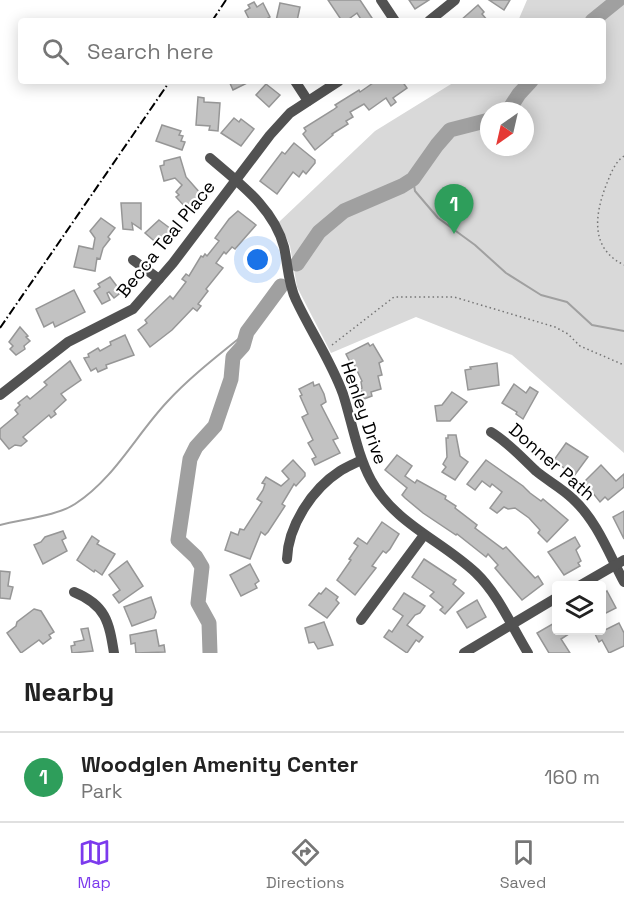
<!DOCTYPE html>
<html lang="en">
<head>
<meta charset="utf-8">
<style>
  :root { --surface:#fff; --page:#f2f2f2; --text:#222; --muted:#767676; --line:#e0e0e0; --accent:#7c3aed }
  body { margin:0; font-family:"Space Grotesk",sans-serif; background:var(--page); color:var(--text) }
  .controls { position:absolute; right:18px; bottom:18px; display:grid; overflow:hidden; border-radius:6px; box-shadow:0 3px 15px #0003 }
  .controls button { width:54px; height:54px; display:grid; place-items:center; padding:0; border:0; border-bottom:2px solid var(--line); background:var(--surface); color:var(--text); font:30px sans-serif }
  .compass { position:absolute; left:480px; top:102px; width:54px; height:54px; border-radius:50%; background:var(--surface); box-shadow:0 3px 15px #0003; rotate:214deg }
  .you { position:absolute; left:258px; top:260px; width:21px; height:21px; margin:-15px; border:4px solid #fff; border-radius:50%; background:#1a73e8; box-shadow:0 0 0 9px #1a73e833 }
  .badge { display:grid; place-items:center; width:39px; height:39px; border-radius:50%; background:var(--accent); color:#fff; font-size:20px; font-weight:700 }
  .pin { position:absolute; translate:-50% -50px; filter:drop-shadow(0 2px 3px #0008) }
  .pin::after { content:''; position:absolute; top:32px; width:21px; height:18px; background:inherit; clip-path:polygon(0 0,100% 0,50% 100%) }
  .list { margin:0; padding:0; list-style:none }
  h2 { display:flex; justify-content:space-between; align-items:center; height:78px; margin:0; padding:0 24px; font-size:26px }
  h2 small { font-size:20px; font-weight:400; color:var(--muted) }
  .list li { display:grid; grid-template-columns:39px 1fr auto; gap:18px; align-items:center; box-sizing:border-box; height:90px; padding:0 24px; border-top:2px solid var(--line) }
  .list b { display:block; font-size:22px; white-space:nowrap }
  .list p { margin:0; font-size:20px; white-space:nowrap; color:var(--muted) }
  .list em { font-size:20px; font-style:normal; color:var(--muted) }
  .icon { flex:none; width:33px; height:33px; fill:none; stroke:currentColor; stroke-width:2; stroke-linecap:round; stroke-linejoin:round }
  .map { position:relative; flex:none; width:624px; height:653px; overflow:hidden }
  .search { position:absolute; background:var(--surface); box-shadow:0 3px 15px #0003; left:18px; right:18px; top:18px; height:66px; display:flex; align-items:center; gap:15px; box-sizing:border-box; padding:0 21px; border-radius:6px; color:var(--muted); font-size:22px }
  .sheet { height:168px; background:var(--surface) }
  nav { display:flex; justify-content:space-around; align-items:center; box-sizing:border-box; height:84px; border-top:2px solid var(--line); background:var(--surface); font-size:16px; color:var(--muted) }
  nav a { display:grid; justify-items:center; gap:3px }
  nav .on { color:var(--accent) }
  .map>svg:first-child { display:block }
  .green { fill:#d9d9d9; fill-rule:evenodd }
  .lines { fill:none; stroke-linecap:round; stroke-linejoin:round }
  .stream { stroke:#a0a0a0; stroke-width:2 }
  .river { stroke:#a0a0a0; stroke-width:15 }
  .building { fill:#c2c2c2; stroke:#969696; stroke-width:1.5 }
  .path { stroke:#747474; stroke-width:1.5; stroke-dasharray:1.5 3; stroke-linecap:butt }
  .street { stroke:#525252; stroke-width:10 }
  .rail { stroke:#000; stroke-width:2; stroke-dasharray:9 3 1.5 3; stroke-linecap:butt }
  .labels { text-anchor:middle; stroke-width:4.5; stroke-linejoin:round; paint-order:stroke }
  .street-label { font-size:18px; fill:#000; stroke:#fff }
</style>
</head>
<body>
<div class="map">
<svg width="624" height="653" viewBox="0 0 624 653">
  <rect width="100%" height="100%" fill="#fff"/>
  <path class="green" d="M527,0H624V453L512,355L416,317L331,353L297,287L290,246L279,222L375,131L456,81H603V21H518ZM489,111H525V147H489Z"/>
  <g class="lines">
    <g class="stream">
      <polyline points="413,179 415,191 438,218 475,245 506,273 541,295 567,302 592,325 624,331"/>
      <path d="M0,525C22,519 57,516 75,504C114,479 136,435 167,402C191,376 220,354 247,332"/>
    </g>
    <g class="river">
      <polyline points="592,21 618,0"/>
      <polyline points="508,111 519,94 531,81"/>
      <polyline points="297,264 319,232 344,211 402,186 413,179 437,145 450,130 489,120"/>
      <polyline points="210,653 209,623 198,603 202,567 196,557 178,540 190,459 196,447 215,426 231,379 233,357 243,346 247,332 281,286"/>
    </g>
  </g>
  <g class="building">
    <polygon points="328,0 360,0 374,21 362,21 357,13 346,21 342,21"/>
    <polygon points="409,0 429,0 415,9"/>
    <polygon points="489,0 510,0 504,10"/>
    <polygon points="254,2 257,7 263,3 270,17 263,21 250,21 245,11 250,8 248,5"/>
    <polygon points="280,3 300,7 297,21 276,21"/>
    <polygon points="478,5 484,12 482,14 488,21 460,21"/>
    <polygon points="229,81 251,81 233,90"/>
    <polygon points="376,81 402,81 407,88 393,98 396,102 391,106 386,98 369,110 364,104 350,112 353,117 346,121 348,124 332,134 333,135 315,150 303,134 306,131 304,128 333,110 337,107 335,105 359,90 360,92"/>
    <polygon points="266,84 280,95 269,107 256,95"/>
    <polygon points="198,97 204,98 204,102 220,103 218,131 209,130 210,126 196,125"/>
    <polygon points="234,118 239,122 241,119 254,129 241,146 221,133"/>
    <polygon points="162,125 181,131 179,135 183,136 181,141 185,142 182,150 156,141"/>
    <polygon points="294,143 315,160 315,163 306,174 303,171 299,177 293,172 277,194 260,181 282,152 285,154"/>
    <polygon points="180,157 186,177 201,194 187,209 176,197 179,195 176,192 182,185 175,178 164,181 160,166 164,165 164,161"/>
    <polygon points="121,203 141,203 141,229 132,223 133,230 123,229"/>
    <polygon points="238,211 256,225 235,249 232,247 226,254 224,252 216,263 223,268 206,289 208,291 198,304 201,306 197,311 193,308 172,330 150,347 138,330 147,323 145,320 170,296 173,299 186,282 182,279 186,274 189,276 201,256 203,257 205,254 207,256 219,241 215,238 229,219"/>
    <polygon points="101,218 115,228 108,237 110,239 103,248 100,259 97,258 95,271 74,267 79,246 93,249 95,238 90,231"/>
    <polygon points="159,220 175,232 163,246 160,244 159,245 145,233"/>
    <polygon points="110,277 119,289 117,290 119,294 114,298 109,292 107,293 110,300 102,304 94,291 100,287 98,284"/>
    <polygon points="74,290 85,312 55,327 53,322 44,327 36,309"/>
    <polygon points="20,327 28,336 26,337 30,341 24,346 25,349 16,355 10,349 13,346 9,342"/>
    <polygon points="125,335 134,355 106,365 107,368 98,372 96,368 91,371 84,358 89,357 88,354 98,348 100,351 111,345 110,342"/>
    <polygon points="368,343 370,346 373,344 383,361 379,363 382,375 378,376 381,389 371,392 372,396 364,399 360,389 362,388 361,382 362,381 352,360 350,362 346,354"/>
    <polygon points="70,361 81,380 61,394 66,400 54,411 56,414 51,418 49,415 23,437 27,441 21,446 15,445 9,449 0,438 0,429 18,414 15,410 20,405 18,403 27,396 30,399 47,385 44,382"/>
    <polygon points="497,363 499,385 468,390 465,370 471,369 470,367"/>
    <polygon points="313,382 314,386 319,384 324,394 326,402 321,405 338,438 333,440 340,453 315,465 312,459 316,457 308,443 313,440 302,417 308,414 300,396 302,395 299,389"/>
    <polygon points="514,384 526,393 530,387 538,392 523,419 516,414 517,412 502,403"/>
    <polygon points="452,392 467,402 450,421 437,421 435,406 442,405"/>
    <polygon points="448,435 456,435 460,456 468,462 455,480 442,472 446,467 443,464 447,457 446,438 448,438"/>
    <polygon points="566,443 588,457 574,476 554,460"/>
    <polygon points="397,455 412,466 405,476 415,483 417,480 446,496 445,499 456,506 455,508 477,525 475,528 503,549 506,547 535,578 538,576 543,584 522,600 495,568 498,565 488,554 486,557 457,534 456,535 423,513 405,498 402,495 407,488 385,470"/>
    <polygon points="293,460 305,473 305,476 296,486 294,484 282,504 285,506 268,532 265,535 261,532 250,559 225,550 231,532 238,535 240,529 244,530 262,502 257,499 263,490 265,484 262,483 266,477 281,486 289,479 282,471"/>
    <polygon points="486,460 523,486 530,493 541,501 543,499 568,520 547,542 538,533 540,530 529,518 515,508 508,509 504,507 497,513 490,508 502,492 492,484 490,487 482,481 475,490 467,484"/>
    <polygon points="601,465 616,481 624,474 624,487 608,500 605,497 600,502 584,482"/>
    <polygon points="624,511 624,539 613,517"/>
    <polygon points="382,522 399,534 390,549 386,553 383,551 372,566 376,568 355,595 337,580 351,560 349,559 358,546 354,543 358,538 367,544"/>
    <polygon points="63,531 66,538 62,540 67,551 43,564 34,545 41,542 45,537"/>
    <polygon points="92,536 99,541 97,544 115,554 102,575 95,570 94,572 77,560"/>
    <polygon points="575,537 580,546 576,550 581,561 578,563 580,566 564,575 548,552"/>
    <polygon points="424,559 456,580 453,584 464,593 445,614 440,610 443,607 430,596 434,592 412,577"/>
    <polygon points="127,561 143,586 119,603 113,595 120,590 109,575"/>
    <polygon points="250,564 259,581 255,584 257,588 241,596 230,575"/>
    <polygon points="0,571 10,572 8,586 13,587 10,599 0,598"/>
    <polygon points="326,588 338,597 336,600 339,603 327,618 309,605 319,593 321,594"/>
    <polygon points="607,591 616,608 602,615 602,595"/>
    <polygon points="404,593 425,606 420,613 415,615 407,625 423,637 419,642 416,640 407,653 384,637 389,630 392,632 403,616 393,609"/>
    <polygon points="151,597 156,612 154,618 132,626 124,607"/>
    <polygon points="477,600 486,617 467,628 457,612"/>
    <polygon points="34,609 41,611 54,632 49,635 51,638 43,644 39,640 21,653 7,633 16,626 17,622"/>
    <polygon points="324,622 333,645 318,649 314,642 309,643 305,628"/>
    <polygon points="556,622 556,630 575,630 561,639 570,653 549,653 537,633"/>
    <polygon points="619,623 624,633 624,646 609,653 602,640 599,642 593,630 605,630"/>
    <polygon points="88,628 93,651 72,653 71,646 75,645 74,642 84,640 81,629"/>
    <polygon points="156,630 159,646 164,645 165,652 136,653 135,643 131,644 130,635"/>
  </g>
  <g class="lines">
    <g class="path">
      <path d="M624,156C615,162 611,173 607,183C595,213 589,248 624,265"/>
      <polyline points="332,345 394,297 454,297 555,327 568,334 580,346 624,365"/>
    </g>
    <g class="street">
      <polyline points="381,0 395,21"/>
      <polyline points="429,21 455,0"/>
      <polyline points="295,81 308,101"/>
      <path d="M210,158C239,183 274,208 284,247C288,265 288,284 296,300C311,332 331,361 343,394C352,422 357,454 371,480C395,524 441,540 476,573C498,594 512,627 528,653"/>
      <polyline points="133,260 159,279"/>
      <polyline points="0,395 68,342 133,309 173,263 270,135 290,113 339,81"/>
      <path d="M491,432C509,443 520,456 536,471C548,481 562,488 573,499C597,521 609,554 624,582"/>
      <path d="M287,559C288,526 312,489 340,471C346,467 354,464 361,460"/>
      <polyline points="579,586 624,560"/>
      <path d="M74,592C106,605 109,622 114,653"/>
      <polyline points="361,620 424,535"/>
      <polyline points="464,653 556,598"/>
    </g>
    <g class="rail">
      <polyline points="212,21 226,0"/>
      <polyline points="0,328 170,81"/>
    </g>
  </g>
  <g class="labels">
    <g class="street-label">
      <text transform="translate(166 239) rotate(-51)" y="6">Becca Teal Place</text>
      <text transform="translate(364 413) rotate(71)" y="6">Henley Drive</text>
      <text transform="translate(552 462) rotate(41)" y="6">Donner Path</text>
    </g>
  </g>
</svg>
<div class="controls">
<button><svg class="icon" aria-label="layers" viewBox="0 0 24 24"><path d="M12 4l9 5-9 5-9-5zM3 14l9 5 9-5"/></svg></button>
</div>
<svg class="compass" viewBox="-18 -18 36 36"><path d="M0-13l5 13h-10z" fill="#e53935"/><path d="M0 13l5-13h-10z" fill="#767676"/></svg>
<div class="you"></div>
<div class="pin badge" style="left:454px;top:234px;background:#2e9e5b">1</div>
<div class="search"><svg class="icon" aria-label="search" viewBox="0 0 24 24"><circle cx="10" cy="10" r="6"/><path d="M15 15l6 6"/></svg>Search here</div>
</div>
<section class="sheet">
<h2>Nearby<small></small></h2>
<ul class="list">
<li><span class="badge" style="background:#2e9e5b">1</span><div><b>Woodglen Amenity Center</b><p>Park</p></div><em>160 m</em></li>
</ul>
</section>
<nav>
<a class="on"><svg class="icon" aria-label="map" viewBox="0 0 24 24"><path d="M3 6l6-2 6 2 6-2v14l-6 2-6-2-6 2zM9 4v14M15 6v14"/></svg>Map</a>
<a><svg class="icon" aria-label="directions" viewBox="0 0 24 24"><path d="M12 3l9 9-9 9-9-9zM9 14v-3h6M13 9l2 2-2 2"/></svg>Directions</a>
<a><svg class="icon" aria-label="saved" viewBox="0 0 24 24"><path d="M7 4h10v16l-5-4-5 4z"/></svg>Saved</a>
</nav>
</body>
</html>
